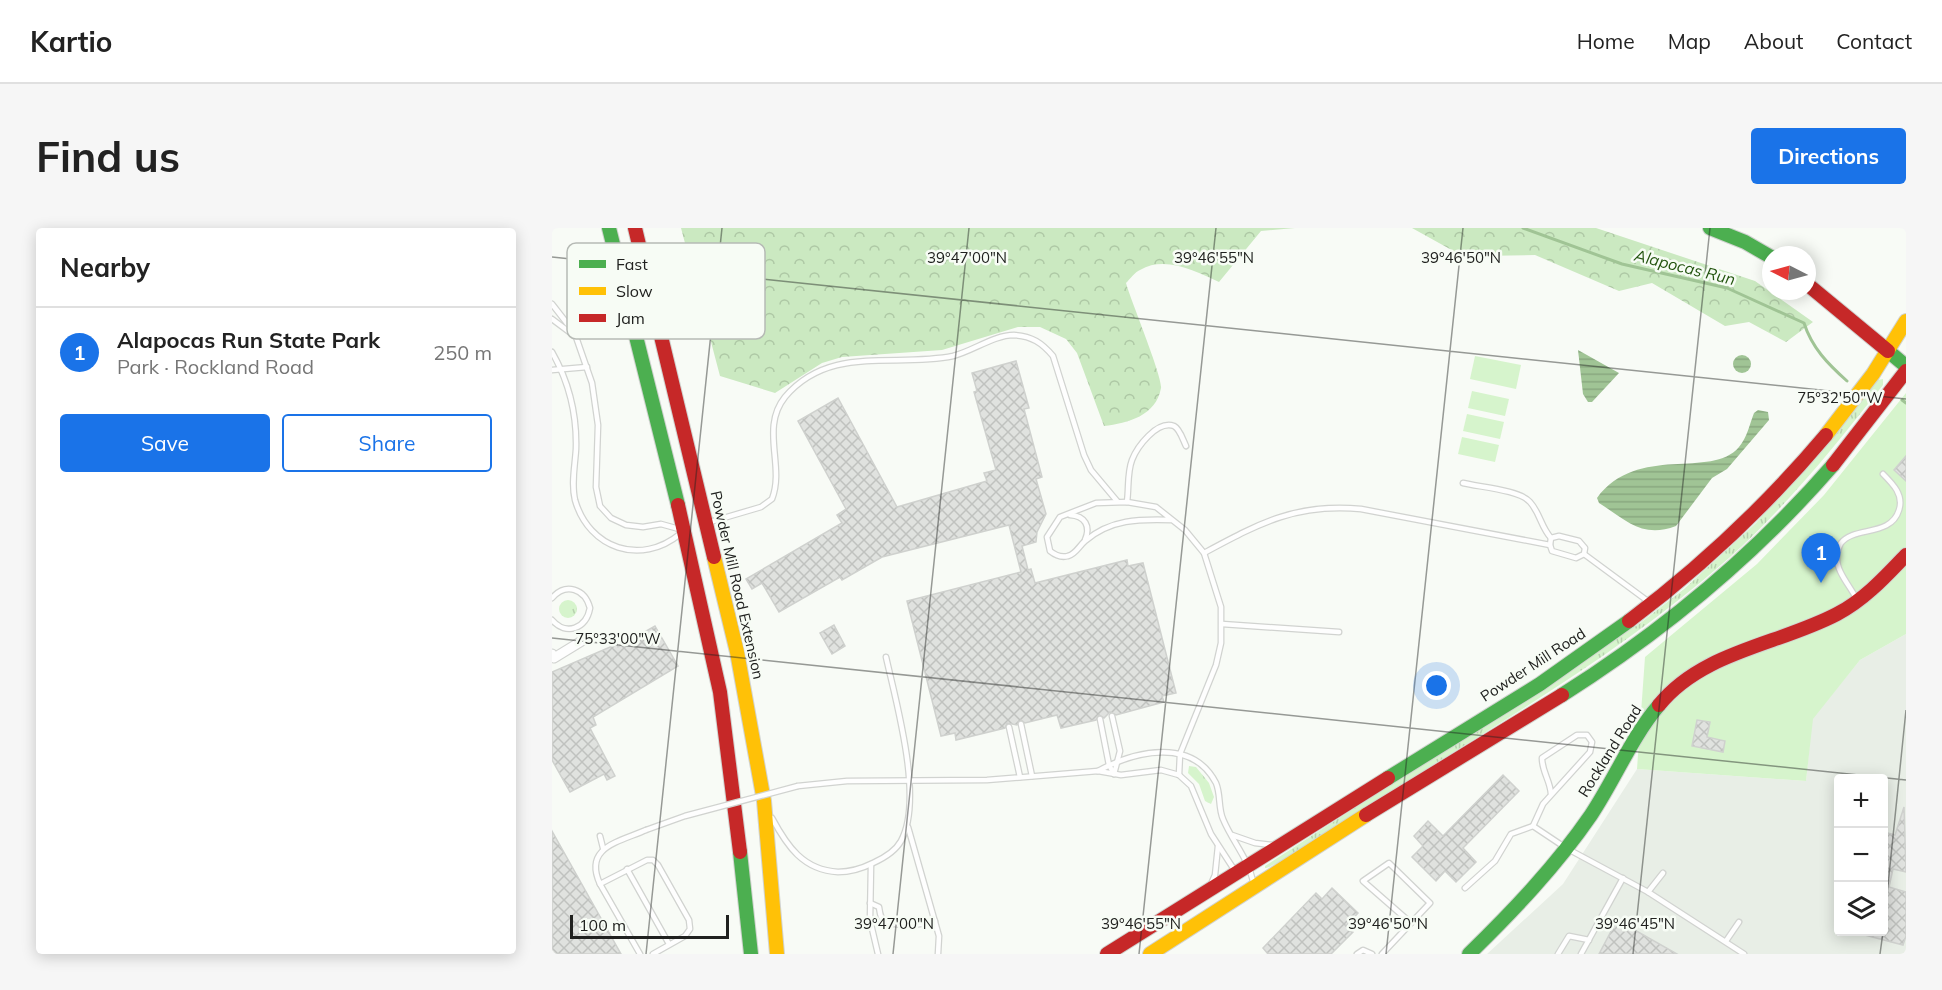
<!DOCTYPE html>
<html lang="en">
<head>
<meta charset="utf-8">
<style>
  :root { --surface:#fff; --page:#f6f6f6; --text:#222; --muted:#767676; --line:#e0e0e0; --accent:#1a73e8 }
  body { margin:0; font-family:Mulish,sans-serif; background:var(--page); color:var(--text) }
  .controls { position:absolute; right:18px; bottom:18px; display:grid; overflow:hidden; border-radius:6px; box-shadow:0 3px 15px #0003 }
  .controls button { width:54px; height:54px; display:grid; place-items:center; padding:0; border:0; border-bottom:2px solid var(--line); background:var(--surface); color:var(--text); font:30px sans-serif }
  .compass { position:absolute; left:1210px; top:18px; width:54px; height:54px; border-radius:50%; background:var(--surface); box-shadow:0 3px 15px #0003; rotate:276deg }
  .scale { position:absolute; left:18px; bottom:15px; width:159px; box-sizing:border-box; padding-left:6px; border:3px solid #20211f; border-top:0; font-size:16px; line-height:21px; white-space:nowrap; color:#20211f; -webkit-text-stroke:4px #f7fcf5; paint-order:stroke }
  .you { position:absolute; left:885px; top:458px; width:21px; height:21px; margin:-15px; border:4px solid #fff; border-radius:50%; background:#1a73e8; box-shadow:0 0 0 9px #1a73e833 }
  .badge { display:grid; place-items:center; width:39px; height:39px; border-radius:50%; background:var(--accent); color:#fff; font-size:20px; font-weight:700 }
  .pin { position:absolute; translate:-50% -50px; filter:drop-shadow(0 2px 3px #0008) }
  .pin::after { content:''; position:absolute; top:32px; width:21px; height:18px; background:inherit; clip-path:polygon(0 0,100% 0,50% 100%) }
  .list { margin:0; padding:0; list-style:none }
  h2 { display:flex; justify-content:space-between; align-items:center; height:78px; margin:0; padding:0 24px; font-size:26px }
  h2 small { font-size:20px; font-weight:400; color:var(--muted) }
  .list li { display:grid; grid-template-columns:39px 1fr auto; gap:18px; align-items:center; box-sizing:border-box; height:90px; padding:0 24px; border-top:2px solid var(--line) }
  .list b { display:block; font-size:22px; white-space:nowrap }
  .list p { margin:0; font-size:20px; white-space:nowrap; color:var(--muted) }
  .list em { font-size:20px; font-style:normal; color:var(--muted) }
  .actions { display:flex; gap:12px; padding:18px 24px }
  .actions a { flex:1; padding:14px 0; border:2px solid var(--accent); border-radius:6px; text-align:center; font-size:21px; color:var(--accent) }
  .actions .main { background:var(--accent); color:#fff }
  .icon { flex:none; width:33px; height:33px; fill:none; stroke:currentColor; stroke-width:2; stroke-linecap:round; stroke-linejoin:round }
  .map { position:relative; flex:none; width:1354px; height:726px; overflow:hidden; border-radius:6px }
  header { display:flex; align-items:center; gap:36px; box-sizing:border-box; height:84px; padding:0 30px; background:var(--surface); border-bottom:2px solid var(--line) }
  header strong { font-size:28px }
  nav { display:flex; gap:33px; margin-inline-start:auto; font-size:21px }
  .intro { display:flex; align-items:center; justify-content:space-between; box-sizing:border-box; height:144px; padding:0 36px }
  h1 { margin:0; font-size:42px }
  .button { padding:15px 27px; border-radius:6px; background:var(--accent); color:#fff; font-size:21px; font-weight:700 }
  main { display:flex; gap:36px; padding:0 36px }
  aside { flex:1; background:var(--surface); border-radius:6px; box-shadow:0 3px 15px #0003 }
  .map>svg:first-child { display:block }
  .built { fill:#e8eee6; fill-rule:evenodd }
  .grass { fill:url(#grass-tufts) }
  .forest { fill:url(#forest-crowns) }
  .park { fill:#d6f4cc }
  .water { fill:url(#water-rules) }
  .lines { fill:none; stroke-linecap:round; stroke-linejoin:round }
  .stream { stroke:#a0c495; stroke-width:3 }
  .building { fill:url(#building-cross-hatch); stroke:#cfd1ce; stroke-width:1.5 }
  .lane-casing { stroke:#d1d3d0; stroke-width:7 }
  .street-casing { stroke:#d1d3d0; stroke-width:11 }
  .fast-casing { stroke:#d1d3d0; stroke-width:16 }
  .slow-casing { stroke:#d1d3d0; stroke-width:16 }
  .jam-casing { stroke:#d1d3d0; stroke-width:16 }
  .lane { stroke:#fefefe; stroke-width:4.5 }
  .street { stroke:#fefefe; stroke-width:9 }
  .fast { stroke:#4caf50; stroke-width:14 }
  .slow { stroke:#ffc107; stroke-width:14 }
  .jam { stroke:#c62828; stroke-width:14 }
  .lane-bridge-casing { stroke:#d1d3d0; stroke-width:7; stroke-linecap:butt }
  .lane-bridge { stroke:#fefefe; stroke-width:4.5 }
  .ticks { fill:none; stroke:#20211f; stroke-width:1.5; stroke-opacity:0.45 }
  .labels { text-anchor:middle; stroke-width:5; stroke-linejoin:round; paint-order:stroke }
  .street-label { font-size:15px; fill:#20211f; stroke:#f7fcf5 }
  .water-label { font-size:16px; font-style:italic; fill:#23540f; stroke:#f7fcf5 }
  .key { fill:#f7fcf5; stroke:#b6bab5; stroke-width:1.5 }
  .key-label { font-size:16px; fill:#20211f }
  .ticks-label { font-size:15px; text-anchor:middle; fill:#20211f; stroke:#f7fcf5; stroke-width:5; stroke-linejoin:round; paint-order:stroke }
</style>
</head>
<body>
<header>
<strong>Kartio</strong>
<nav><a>Home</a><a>Map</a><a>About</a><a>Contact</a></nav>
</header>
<div class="intro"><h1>Find us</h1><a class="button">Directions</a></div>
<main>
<aside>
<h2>Nearby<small></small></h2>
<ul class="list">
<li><span class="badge">1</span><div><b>Alapocas Run State Park</b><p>Park · Rockland Road</p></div><em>250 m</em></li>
</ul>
<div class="actions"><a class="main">Save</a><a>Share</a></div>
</aside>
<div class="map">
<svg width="1354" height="726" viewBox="0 0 1354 726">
  <defs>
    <pattern id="grass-tufts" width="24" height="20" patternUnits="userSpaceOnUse" patternTransform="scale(1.5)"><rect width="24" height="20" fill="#d6f4cc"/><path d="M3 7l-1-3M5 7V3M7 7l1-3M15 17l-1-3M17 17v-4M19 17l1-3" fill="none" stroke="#b7d1af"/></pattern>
    <pattern id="forest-crowns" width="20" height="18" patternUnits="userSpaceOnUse" patternTransform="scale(1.5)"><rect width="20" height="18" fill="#cbe9c1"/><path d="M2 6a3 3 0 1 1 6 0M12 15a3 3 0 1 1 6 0" fill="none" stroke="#aec8a5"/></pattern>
    <pattern id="water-rules" width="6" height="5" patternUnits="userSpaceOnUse" patternTransform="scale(1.5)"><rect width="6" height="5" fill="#a0c495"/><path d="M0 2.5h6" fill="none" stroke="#8aa880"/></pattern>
    <pattern id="building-cross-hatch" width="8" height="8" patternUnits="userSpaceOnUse" patternTransform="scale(1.5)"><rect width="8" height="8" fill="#e0e2df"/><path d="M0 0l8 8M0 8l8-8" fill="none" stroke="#c0c2bf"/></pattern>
  </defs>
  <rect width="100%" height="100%" fill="#f8fbf6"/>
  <path class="built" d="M1354,406V726H935L1011,656L1085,541L1254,553L1260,491L1308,432ZM1286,550H1332V704H1286Z"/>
  <g class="grass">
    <path d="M1331,151V157C1283,218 1235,278 1177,330C1070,425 945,496 825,572C808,583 726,639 713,640V638L1087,396L1132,361L1204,295L1326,152Z"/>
    <circle cx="16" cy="381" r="9"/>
    <polygon points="637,538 644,539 657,555 662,569 659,576 653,573 647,556 636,545"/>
  </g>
  <g class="forest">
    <path d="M129,0H743L709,3L667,54C644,44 614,27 588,42C583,44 578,51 574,55C579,73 611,150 609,160C604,188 576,195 552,198L525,125L514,111L488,99H466L390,122L290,129L270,135L223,165L168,148Z"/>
    <polygon points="860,0 1044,0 1203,53 1261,94 1234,114 1197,94 1173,98 1100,55 1067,63 983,27 926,28 905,25"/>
  </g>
  <g class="park">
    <polygon points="923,128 969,137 964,161 918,151"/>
    <polygon points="920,163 957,171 953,188 916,180"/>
    <polygon points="1354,165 1354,406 1308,432 1261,491 1254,553 1085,541 1093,429 1205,336 1272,267"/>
    <polygon points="915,186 952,194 948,211 911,203"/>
    <polygon points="910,209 947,217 943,234 906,226"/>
  </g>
  <g class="water">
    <polygon points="1026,122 1067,145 1040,174 1036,174 1031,166"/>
    <circle cx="1190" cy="136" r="9"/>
    <path d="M1206,182L1216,184L1217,192L1175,241L1160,250L1124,298C1090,311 1074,292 1047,275L1045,270C1086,215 1159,252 1187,219C1195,210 1198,195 1202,185Z"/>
  </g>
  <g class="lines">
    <g class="stream">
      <path d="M971,0L1070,36L1175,60L1252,95C1260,120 1276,136 1295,153"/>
      <polyline points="1350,172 1354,175"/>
    </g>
  </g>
  <g class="building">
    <polygon points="464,133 477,180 472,181 490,249 484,251 494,286 485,304 484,314 470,318 476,342 479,341 483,355 575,332 576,338 591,335 624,465 610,468 612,474 564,487 558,484 552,490 547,487 544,492 509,500 505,487 473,495 469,492 465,497 455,495 453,500 404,512 403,505 389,508 355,373 469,344 457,297 330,329 290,352 288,349 227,384 210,355 200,361 194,351 290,295 285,287 294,281 246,193 286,170 345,279 435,253 432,245 444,242 422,164 425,163 420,145"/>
    <polygon points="1354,228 1354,253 1342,242"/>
    <polygon points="282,397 293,418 280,426 268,405"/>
    <polygon points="103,398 126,438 41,489 44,497 38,500 63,548 55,552 52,546 18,564 0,532 0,444 65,416 66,419"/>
    <polygon points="1145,492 1158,494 1155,509 1173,513 1171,524 1140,518"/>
    <polygon points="951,547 967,563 911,620 924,634 904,654 893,643 884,653 860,629 871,618 862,608 876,593 891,608"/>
    <polygon points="1352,579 1354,644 1341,641 1337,659 1354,664 1354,708 1351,717 1309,706 1310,704 1332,704 1332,604 1343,607"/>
    <polygon points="0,603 69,726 0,726"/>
    <polygon points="780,660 806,685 794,698 801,704 779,726 716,726 711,720 764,665 770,671"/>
    <polygon points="1065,692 1125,726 1047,726"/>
  </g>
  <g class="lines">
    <g class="lane-casing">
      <g id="lane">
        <polyline points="0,76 21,103"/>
        <polyline points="0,91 24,109 40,155 46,197 44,259 48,278 59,290 74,297 91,299 109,296 127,301"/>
        <path d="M0,124C17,154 25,187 24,221C23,238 19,255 23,272C37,321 89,338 128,306"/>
        <polyline points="0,142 35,139"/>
        <path d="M911,255C927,259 968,262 978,274C988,285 989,299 999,310"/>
        <path d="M575,274C577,260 575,245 580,232C585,219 605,192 622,198C628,201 631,212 634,218"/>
        <path d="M518,287C533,288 539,298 533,312"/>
        <path d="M619,292C587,291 559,291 533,313C527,318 524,326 516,328C509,330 503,327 498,323L495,309L508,289L544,275L575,274L604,279L633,302L652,325L669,379V415L664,437L628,526L627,547"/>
        <path d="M158,294L209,279L220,271C233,238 208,200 233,169C278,116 343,140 401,128C421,123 442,107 462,107C480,108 490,115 501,128L532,227L539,242L565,273"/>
        <polygon points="1007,308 1027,313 1033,320 1032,326 1024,330 1000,323 998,317 999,310"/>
        <path d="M652,325C708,295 744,275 809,281L998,317"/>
        <polyline points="1032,326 1097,374"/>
        <path d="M0,370C14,354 33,361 38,380C34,401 14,408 0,392"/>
        <path d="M1304,370C1298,358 1284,343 1285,329C1285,326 1287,318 1289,315C1302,298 1339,309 1347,282C1352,267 1341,256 1331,246"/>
        <polyline points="670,396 787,404"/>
        <polyline points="560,488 568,523 562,546"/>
        <polyline points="548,491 557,537 562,546"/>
        <polyline points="469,496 480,548"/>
        <polyline points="457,499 468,549"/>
        <path d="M546,543C583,523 640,509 664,555C669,567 666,580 671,591C680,613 696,630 701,653"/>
        <polyline points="246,558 295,553 435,552 546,543 569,547 609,542 627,547 639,558 659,606 683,643"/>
        <path d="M220,590C235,618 251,642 286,644C297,644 311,640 321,635C332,630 343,624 349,613C372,571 344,474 334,429"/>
        <path d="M981,598L991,576L1038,524L1040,514L1035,507H1025L990,530C990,544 998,552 999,566"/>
        <polyline points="356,599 387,708 386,726"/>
        <polyline points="680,607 703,615 720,617"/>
        <polyline points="48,608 51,620"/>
        <polyline points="319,637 318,692 326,726"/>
        <polyline points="75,641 117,716"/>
        <path d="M48,656C31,619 67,614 94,602"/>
        <polyline points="659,656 663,647 666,618"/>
        <polyline points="913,660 943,633 959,606 981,598 1014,620 1096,664 1192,726"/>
        <polyline points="1096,664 1111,645"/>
        <path d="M318,675L327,679C328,685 328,690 333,693C342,699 373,697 383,693"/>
        <polyline points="1174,713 1187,694"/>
        <polyline points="88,726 48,656 95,632 101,632 106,637 137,692 138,701 133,708 101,726"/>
        <polyline points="805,726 811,722 820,726"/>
        <polyline points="830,726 878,675 837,635 811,653 859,695"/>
        <polyline points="1006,726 1017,708 1037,712"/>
        <polyline points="1029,726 1071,650"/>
      </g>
    </g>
    <g class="street-casing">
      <polyline id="street" points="0,426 2,430 33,411"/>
    </g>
    <g class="fast-casing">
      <g id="fast">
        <polyline points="57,0 126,277"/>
        <polyline points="1158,0 1193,14 1219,29"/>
        <polyline points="1336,123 1354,138"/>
        <path d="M1010,467C1111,403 1202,328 1281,237"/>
        <polyline points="836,550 988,456 1077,393"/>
        <polyline points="188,624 199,726"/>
        <path d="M917,726C961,683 1004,638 1039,587C1063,551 1079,510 1107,477"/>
      </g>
    </g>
    <g class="slow-casing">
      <g id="slow">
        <polyline points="1274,207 1321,146 1354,93"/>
        <polyline points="162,329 185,424 212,573 225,726"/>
        <polyline points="598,726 814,587"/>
      </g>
    </g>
    <g class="jam-casing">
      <g id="jam">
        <polyline points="83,0 162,329"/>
        <polyline points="1255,56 1336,123"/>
        <polyline points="1281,237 1354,143"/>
        <polyline points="126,277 168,464 188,624"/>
        <path d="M1077,393C1150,338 1215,277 1274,207"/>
        <path d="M1107,477C1151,423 1226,417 1285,386C1312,372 1333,349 1354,327"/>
        <polyline points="814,587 1010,467"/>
        <polyline points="555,726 836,550"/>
      </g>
    </g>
    <use href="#lane" class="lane"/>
    <use href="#street" class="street"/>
    <use href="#fast" class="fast"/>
    <use href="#slow" class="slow"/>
    <use href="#jam" class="jam"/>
    <g class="lane-bridge-casing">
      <polyline id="lane-bridge" points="94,602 133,588 246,558"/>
    </g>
    <use href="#lane-bridge" class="lane-bridge"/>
  </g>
  <path class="ticks" d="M0,29L1354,171M0,410L1354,552M1332,696L1354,482M94,726L170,0M341,726L417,0M587,726L664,0M834,726L911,0M1081,726L1158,0M1328,726L1331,704"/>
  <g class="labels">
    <g class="street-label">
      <text transform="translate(185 357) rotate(77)" y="5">Powder Mill Road Extension</text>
      <text transform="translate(981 437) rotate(-33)" y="5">Powder Mill Road</text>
      <text transform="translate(1058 523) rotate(-58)" y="5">Rockland Road</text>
    </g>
    <g class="water-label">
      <text transform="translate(1133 39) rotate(14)" y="6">Alapocas Run</text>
    </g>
  </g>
  <rect x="15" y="15" width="198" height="96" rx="9" class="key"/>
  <rect x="27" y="32" width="27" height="8" fill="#4caf50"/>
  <rect x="27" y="59" width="27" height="8" fill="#ffc107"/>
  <rect x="27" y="86" width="27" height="8" fill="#c62828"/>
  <g class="key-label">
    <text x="64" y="42">Fast</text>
    <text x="64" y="69">Slow</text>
    <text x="64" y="96">Jam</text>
  </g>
  <g class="ticks-label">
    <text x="415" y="35">39°47'00"N</text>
    <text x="662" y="35">39°46'55"N</text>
    <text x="909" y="35">39°46'50"N</text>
    <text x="1288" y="175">75°32'50"W</text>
    <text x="66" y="416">75°33'00"W</text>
    <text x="342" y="701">39°47'00"N</text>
    <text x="589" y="701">39°46'55"N</text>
    <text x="836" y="701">39°46'50"N</text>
    <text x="1083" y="701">39°46'45"N</text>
  </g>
</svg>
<div class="controls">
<button>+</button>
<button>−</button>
<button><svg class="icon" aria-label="layers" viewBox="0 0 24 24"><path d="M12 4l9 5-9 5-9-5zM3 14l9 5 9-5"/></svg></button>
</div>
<svg class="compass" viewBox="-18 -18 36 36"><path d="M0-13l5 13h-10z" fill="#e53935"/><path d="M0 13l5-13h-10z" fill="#767676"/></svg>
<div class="scale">100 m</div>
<div class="you"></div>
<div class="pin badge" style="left:1269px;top:355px">1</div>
</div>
</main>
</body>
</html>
